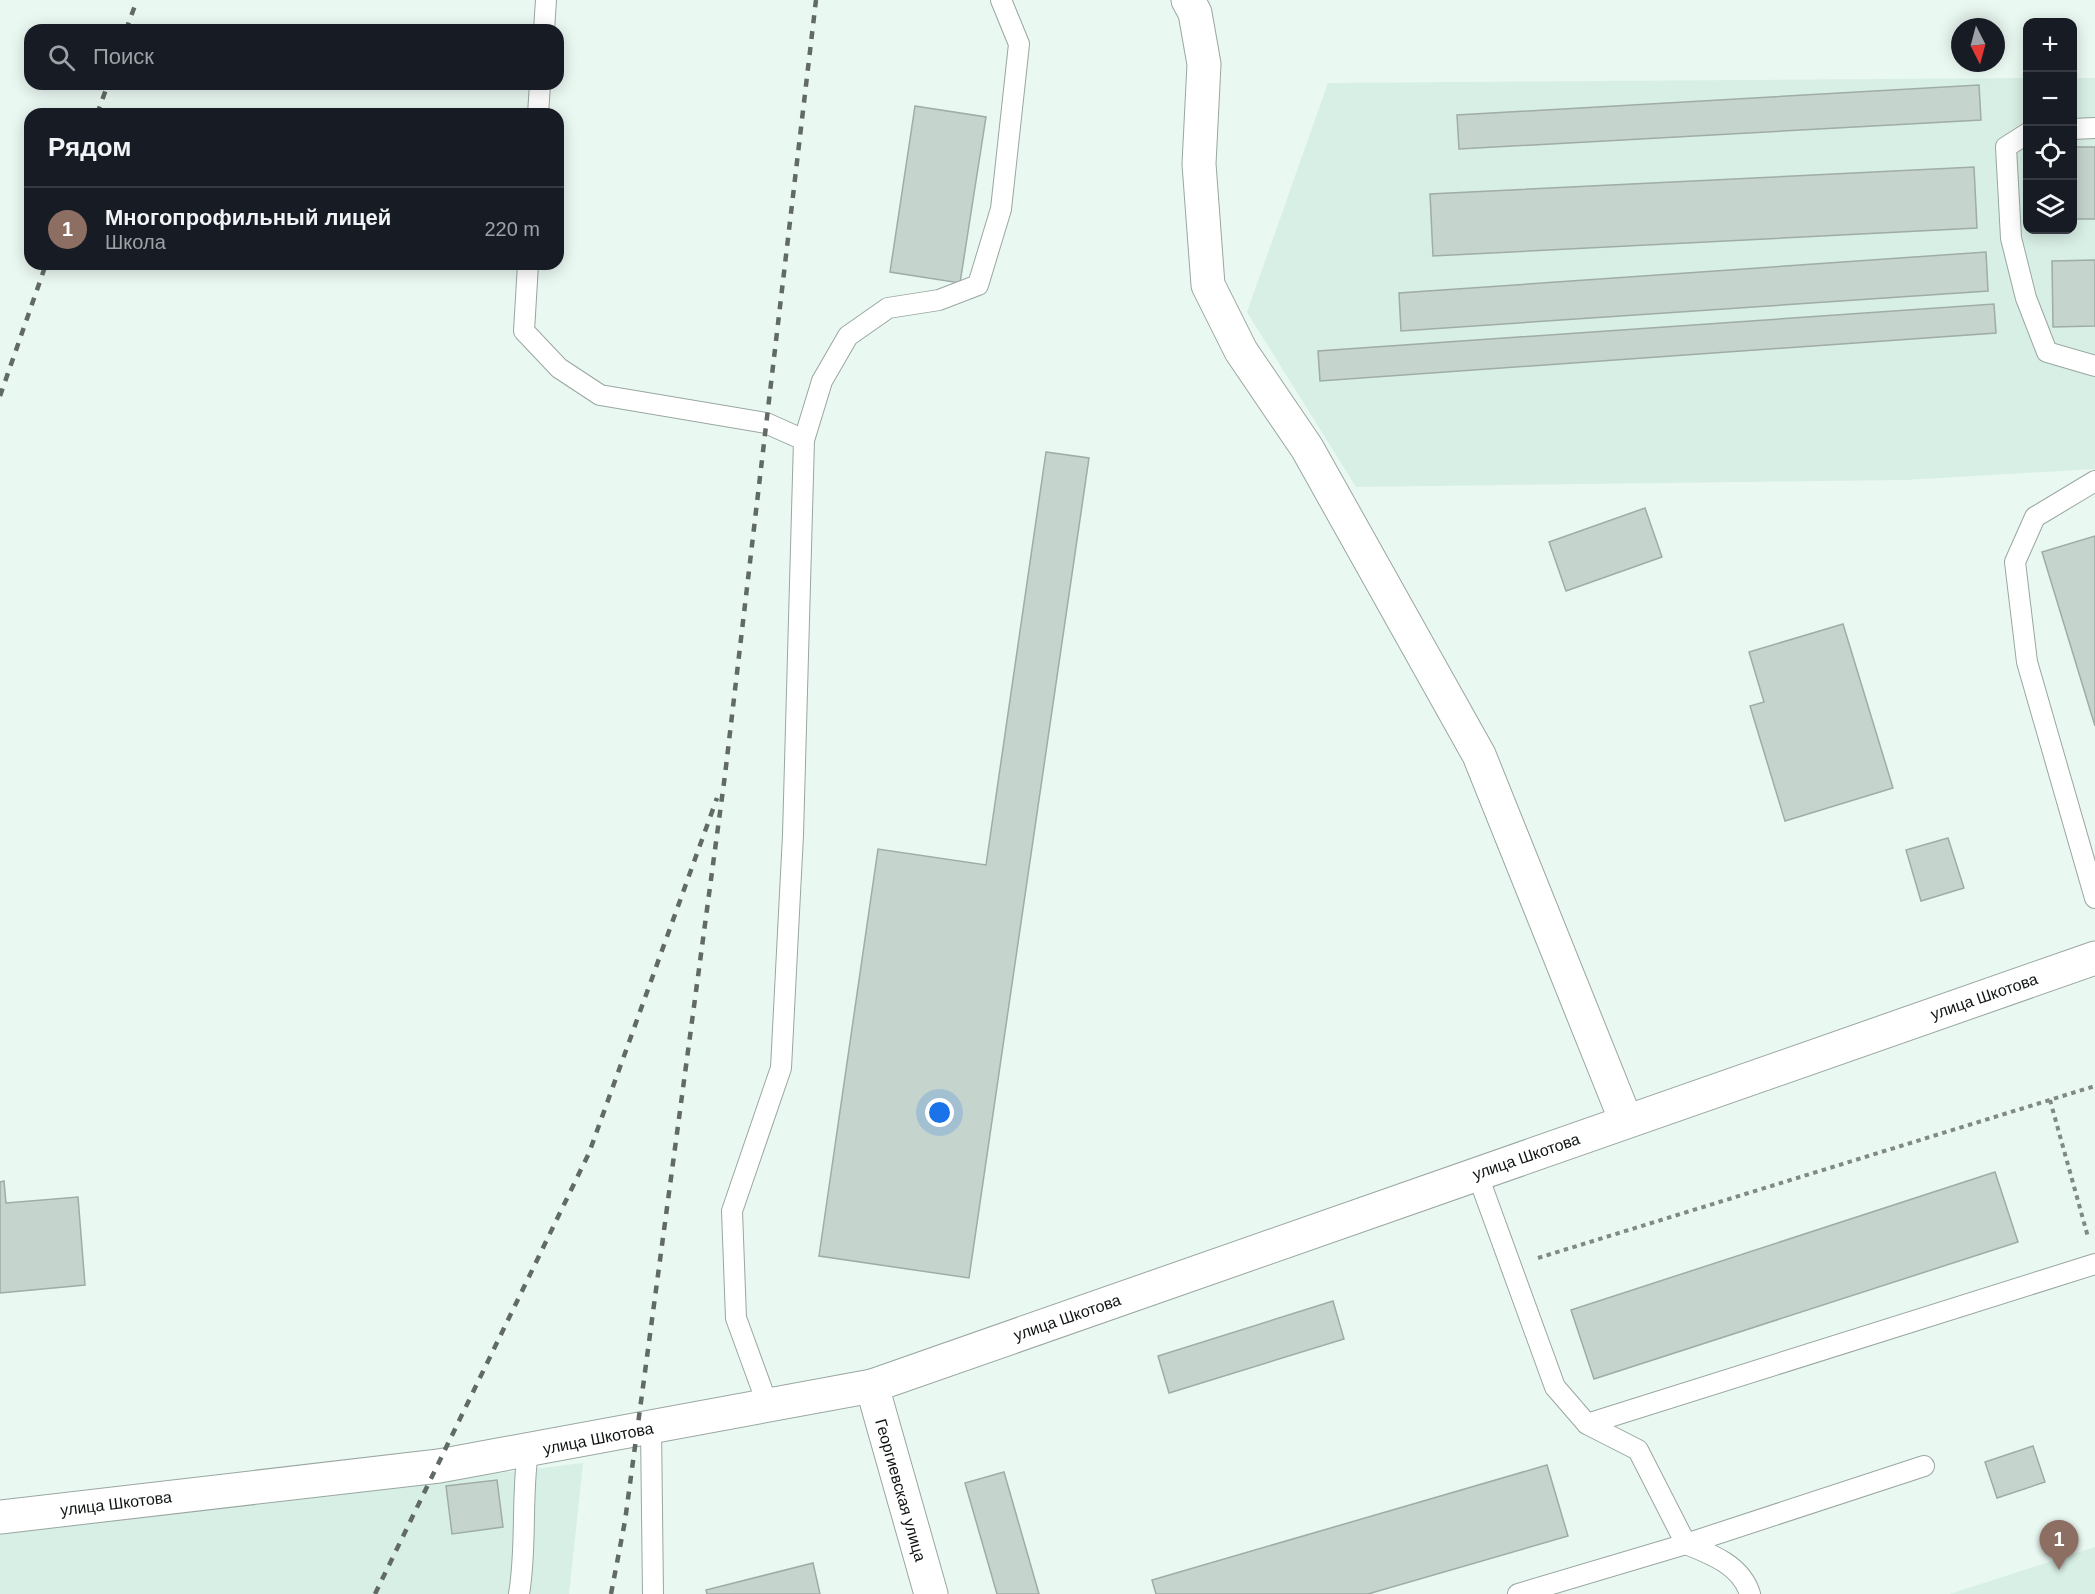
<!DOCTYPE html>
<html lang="ru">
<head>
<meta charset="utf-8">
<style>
  :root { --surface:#171b24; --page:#242831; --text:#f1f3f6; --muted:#9ea1a6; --line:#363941; --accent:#7c3aed }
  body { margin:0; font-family:Helvetica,sans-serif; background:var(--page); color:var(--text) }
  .controls { position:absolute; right:18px; top:18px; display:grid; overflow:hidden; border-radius:12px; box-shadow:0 3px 15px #0003 }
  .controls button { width:54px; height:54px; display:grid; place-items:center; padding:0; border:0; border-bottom:2px solid var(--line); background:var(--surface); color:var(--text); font:30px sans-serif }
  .compass { position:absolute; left:1951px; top:18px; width:54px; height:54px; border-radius:50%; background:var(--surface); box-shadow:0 3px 15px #0003; rotate:174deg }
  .you { position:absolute; left:940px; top:1113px; width:21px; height:21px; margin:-15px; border:4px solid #fff; border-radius:50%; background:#1a73e8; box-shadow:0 0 0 9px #1a73e833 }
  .badge { display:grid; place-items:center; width:39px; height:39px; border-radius:50%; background:var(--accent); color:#fff; font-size:20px; font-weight:700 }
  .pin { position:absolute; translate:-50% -50px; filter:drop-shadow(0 2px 3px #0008) }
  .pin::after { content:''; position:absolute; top:32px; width:21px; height:18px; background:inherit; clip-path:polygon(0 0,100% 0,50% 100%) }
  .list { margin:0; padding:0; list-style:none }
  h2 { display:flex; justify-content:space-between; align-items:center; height:78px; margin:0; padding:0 24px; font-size:26px }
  h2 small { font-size:20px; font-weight:400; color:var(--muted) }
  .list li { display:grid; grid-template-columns:39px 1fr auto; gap:18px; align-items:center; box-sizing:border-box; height:84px; padding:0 24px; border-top:2px solid var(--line) }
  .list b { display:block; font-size:22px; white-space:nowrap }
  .list p { margin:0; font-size:20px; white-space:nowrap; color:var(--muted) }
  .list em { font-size:20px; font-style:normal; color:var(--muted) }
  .icon { flex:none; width:33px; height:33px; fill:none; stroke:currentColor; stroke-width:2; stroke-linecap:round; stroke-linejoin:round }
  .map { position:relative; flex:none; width:2095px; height:1594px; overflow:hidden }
  .search { position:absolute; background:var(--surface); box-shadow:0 3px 15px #0003; left:24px; top:24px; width:540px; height:66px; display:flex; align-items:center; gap:15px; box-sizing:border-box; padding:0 21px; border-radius:18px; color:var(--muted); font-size:22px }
  .panel { position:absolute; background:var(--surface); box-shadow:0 3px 15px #0003; left:24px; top:108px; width:540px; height:162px; border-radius:18px }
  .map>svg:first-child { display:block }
  .built { fill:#d8efe5 }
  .building { fill:#c6d4ce; stroke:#9faca7; stroke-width:1.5 }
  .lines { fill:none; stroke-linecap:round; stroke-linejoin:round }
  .lane-casing { stroke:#99a6a1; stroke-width:22 }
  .street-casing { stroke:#99a6a1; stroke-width:35 }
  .secondary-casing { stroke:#99a6a1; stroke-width:35 }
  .path { stroke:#808985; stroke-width:4; stroke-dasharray:4.5 4.5; stroke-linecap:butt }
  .lane { stroke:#fff; stroke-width:20 }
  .street { stroke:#fff; stroke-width:33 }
  .secondary { stroke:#fff; stroke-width:33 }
  .rail { stroke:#626a67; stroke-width:4.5; stroke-dasharray:8 8; stroke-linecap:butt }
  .labels { text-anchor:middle; stroke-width:4.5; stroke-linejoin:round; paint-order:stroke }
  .street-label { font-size:16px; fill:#0f1412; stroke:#fff }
</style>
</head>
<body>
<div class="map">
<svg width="2095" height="1594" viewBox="0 0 2095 1594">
  <rect width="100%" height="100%" fill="#eaf8f2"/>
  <g class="built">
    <polygon points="2027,78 2028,230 2072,230 2073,78 2095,78 2095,469 1905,480 1356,487 1247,312 1328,83"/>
    <polygon points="583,1463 569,1594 0,1594 0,1533"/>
    <polygon points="2095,1547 2095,1594 1950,1594"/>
  </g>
  <g class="building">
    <polygon points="1979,85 1981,120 1459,149 1457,115"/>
    <polygon points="915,106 986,117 960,283 890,272"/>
    <rect x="2072" y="147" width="23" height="72"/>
    <polygon points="2025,148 2028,148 2028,220 2026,220"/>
    <polygon points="1974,167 1977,228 1433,256 1430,194"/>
    <polygon points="1986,252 1988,291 1401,331 1399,293"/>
    <polygon points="2095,260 2095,326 2053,327 2052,261"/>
    <polygon points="1994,304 1996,333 1320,381 1318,351"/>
    <polygon points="1046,452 1089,458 969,1278 819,1256 878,849 986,865"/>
    <polygon points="1645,508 1662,557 1566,591 1549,542"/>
    <polygon points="2095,536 2095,726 2042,552"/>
    <polygon points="1843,624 1893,788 1785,821 1750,706 1764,702 1749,652"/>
    <polygon points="1948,838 1964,888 1921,901 1906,850"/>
    <polygon points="1995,1172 2018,1242 1594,1379 1571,1310"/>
    <polygon points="4,1181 6,1203 78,1197 85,1285 0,1293 0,1182"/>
    <polygon points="1333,1301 1344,1339 1169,1393 1158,1356"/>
    <polygon points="2033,1446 2045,1482 1997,1498 1985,1462"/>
    <polygon points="1547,1465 1568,1536 1368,1594 1156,1594 1152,1580"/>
    <polygon points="1004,1472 1039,1594 997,1594 965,1483"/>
    <polygon points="497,1480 503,1527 452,1534 446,1486"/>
    <polygon points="813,1563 820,1594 707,1594 706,1590"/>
  </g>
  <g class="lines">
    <g class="lane-casing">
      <g id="lane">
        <polyline points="544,30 546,0"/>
        <polyline points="538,114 540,84"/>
        <polyline points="2072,129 2095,128"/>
        <polyline points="2028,133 2006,147 2011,238 2026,298 2047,352 2095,366"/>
        <polyline points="528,264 524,331 559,368 600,395 766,423 804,440 793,835 781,1068 732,1211 736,1318 768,1406"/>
        <polyline points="804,440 822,381 848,336 888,308 939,300 978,285 1001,209 1019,44 1001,0"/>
        <polyline points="2095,481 2035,517 2015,562 2027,662 2095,898"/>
        <polyline points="1477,1173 1555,1387 1587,1424 1638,1450 1686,1544 1518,1594"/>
        <polyline points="1587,1424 2095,1264"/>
        <polyline points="651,1427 653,1594"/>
        <path d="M519,1594C527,1547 521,1499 528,1451"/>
        <path d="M1750,1594C1741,1565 1711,1554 1686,1544L1924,1466"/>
      </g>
    </g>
    <g class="street-casing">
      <g id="street">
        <polyline points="1188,0 1195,13 1204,64 1199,164 1208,285 1241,351 1307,448 1479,755 1626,1121"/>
        <polyline points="0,1517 439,1466 872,1386"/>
      </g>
    </g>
    <g class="secondary-casing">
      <polyline id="secondary" points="931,1594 872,1386 2095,958"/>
    </g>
    <g class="path">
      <polyline points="2050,1100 2088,1237"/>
      <polyline points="1538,1258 2095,1086"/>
    </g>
    <use href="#lane" class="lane"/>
    <use href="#street" class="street"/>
    <use href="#secondary" class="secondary"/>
    <g class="rail">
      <polyline points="126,30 137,0"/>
      <polyline points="97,114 108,84"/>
      <polyline points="0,396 46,264"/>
      <polyline points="375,1594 589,1153 717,798"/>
      <polyline points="611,1594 625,1521 725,775 816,0"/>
    </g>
  </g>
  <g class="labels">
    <g class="street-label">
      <text transform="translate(1984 996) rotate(-19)" y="6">улица Шкотова</text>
      <text transform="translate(1526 1156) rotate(-19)" y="6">улица Шкотова</text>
      <text transform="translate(1067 1317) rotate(-19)" y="6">улица Шкотова</text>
      <text transform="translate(598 1438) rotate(-11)" y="6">улица Шкотова</text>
      <text transform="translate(901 1490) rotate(74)" y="6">Георгиевская улица</text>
      <text transform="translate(116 1503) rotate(-7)" y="6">улица Шкотова</text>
    </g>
  </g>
</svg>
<div class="controls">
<button>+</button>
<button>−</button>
<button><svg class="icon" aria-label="locate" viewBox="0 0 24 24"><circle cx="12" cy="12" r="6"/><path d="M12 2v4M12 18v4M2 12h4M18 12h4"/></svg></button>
<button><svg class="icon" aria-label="layers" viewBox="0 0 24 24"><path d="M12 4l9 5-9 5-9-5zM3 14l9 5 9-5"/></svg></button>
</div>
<svg class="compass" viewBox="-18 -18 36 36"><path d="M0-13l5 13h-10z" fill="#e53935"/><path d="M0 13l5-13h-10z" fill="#9ea1a6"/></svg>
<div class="you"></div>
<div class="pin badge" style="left:2059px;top:1570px;background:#8d6e63">1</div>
<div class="search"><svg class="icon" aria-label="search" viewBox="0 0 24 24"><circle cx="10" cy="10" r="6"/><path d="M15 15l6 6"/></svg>Поиск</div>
<section class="panel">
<h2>Рядом<small></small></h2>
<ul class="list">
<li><span class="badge" style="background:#8d6e63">1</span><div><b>Многопрофильный лицей</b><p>Школа</p></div><em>220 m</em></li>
</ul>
</section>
</div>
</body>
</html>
